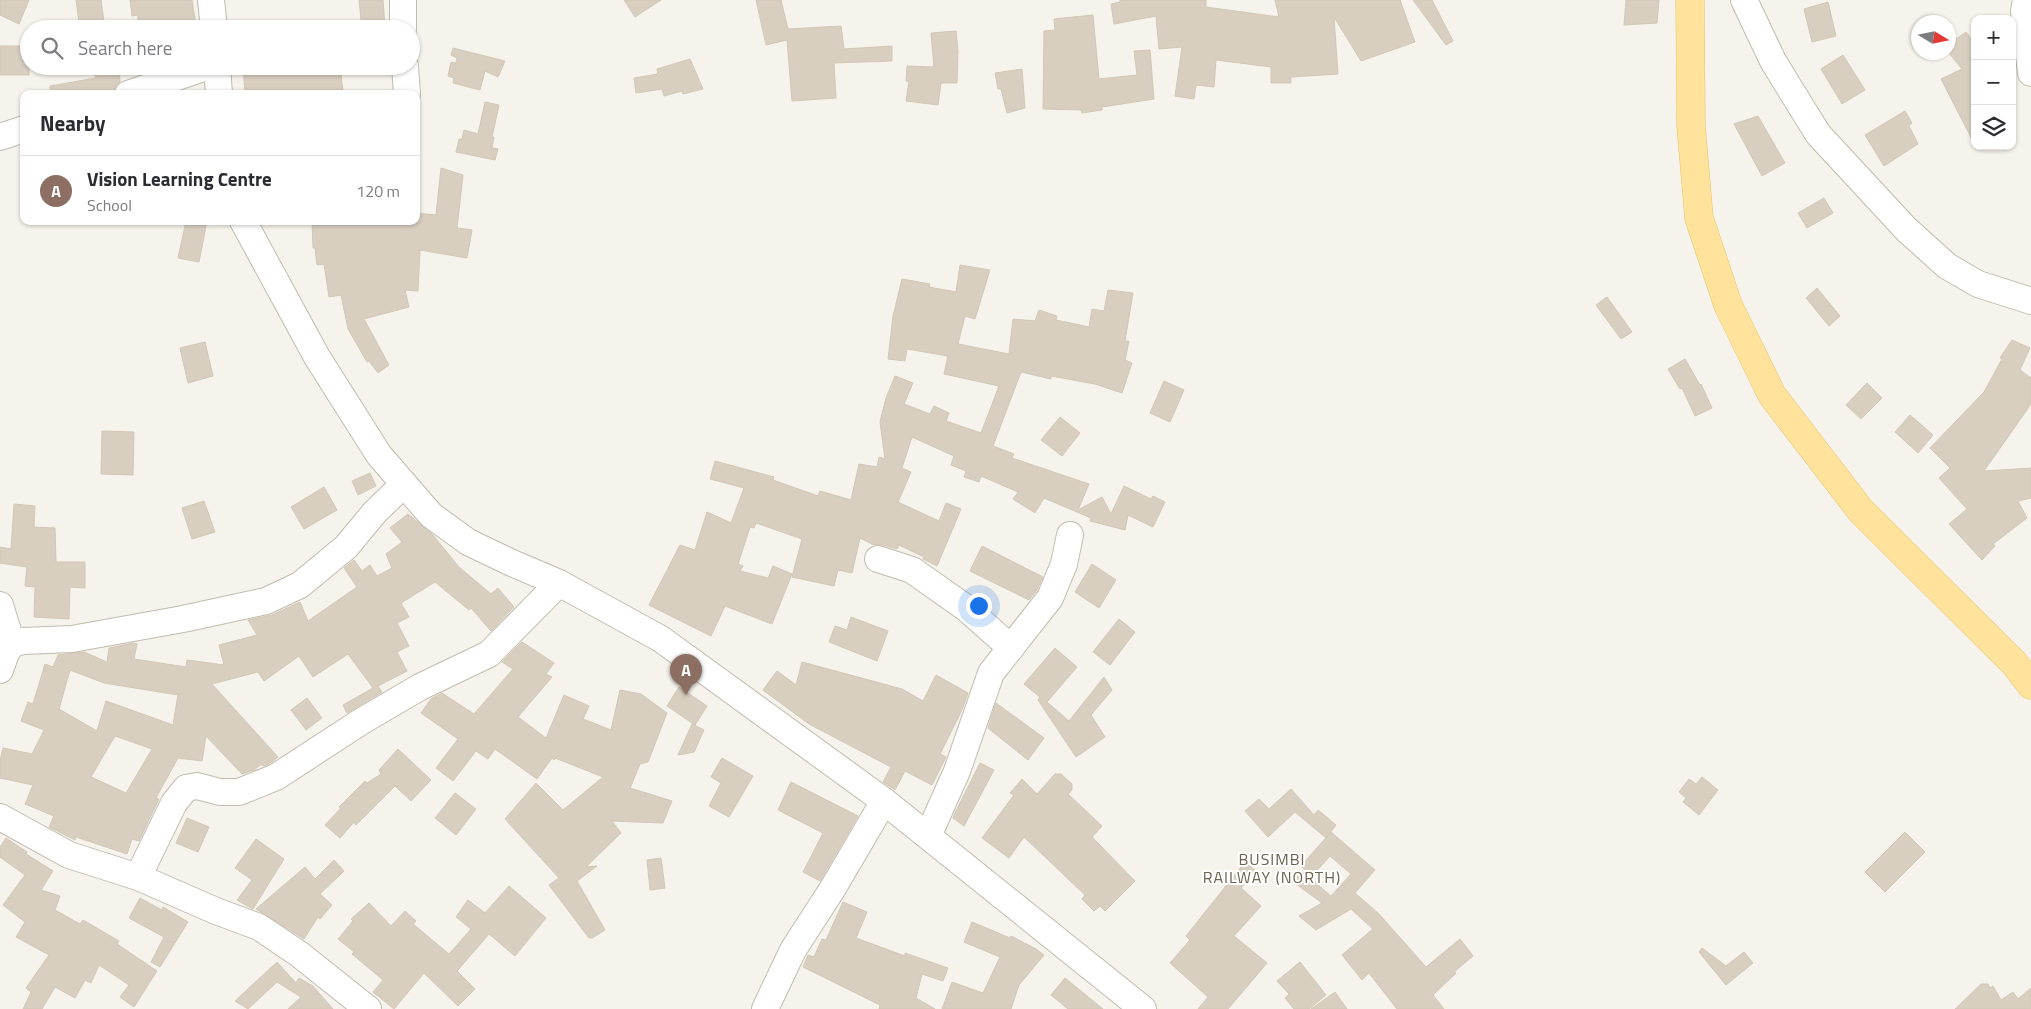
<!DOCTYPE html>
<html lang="en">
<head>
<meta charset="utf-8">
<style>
  :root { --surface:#fff; --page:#f7f7f7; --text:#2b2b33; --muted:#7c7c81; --line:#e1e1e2; --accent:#0f766e }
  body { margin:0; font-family:"Titillium Web",sans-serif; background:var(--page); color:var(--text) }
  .controls { position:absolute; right:15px; top:15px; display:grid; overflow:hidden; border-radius:10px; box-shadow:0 1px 4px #0004 }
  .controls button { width:45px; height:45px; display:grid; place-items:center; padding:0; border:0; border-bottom:1px solid var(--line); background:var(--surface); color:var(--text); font:25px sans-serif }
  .compass { position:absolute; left:1911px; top:15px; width:45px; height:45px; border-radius:50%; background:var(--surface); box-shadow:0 1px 4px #0004; rotate:100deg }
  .you { position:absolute; left:978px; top:605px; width:18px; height:18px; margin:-12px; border:4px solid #fff; border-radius:50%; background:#1a73e8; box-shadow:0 0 0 8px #1a73e833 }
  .badge { display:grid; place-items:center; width:32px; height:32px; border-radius:50%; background:var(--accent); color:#fff; font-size:16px; font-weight:700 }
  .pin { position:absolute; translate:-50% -41px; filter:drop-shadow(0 1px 2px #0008) }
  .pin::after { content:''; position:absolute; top:26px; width:18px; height:15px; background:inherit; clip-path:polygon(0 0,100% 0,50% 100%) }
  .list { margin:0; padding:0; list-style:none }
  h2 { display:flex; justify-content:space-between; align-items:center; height:65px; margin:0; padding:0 20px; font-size:21px }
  h2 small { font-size:16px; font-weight:400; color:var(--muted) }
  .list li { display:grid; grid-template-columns:32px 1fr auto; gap:15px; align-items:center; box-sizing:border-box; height:70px; padding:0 20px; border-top:1px solid var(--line) }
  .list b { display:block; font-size:19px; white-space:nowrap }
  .list p { margin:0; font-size:16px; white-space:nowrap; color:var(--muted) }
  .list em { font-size:16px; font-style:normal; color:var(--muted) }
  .icon { flex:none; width:28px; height:28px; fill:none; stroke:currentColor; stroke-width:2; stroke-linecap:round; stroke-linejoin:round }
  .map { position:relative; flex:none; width:2031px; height:1009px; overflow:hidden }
  .search { position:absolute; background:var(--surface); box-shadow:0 1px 4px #0004; left:20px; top:20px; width:400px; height:55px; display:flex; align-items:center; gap:12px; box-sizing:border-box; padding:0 18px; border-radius:28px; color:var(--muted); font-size:19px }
  .panel { position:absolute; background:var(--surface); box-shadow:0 1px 4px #0004; left:20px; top:90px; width:400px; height:135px; border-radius:10px }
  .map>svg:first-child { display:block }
  .building { fill:#d8cfc1; stroke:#d3c7b4; fill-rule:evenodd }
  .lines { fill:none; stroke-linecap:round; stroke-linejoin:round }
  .minor-casing { stroke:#c2bbae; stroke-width:28 }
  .major-casing { stroke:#e6c16a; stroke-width:29 }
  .minor { stroke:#fff; stroke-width:26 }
  .major { stroke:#ffe39c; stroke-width:28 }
  .labels { text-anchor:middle; stroke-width:4; stroke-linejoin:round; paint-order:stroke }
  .quarter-label { font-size:16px; letter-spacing:1px; fill:#6e6250; stroke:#fff }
</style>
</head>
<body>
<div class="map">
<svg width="2031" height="1009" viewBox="0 0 2031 1009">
  <rect width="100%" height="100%" fill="#f6f3ec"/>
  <g class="building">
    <polygon points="0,0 29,0 19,24 0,15"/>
    <polygon points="76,0 101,0 105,29 80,29"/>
    <polygon points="130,0 192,0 196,25 174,29 138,29 138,15 132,16"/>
    <polygon points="359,0 383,0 385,27 362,29"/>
    <polygon points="624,0 661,0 635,17"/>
    <polygon points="756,0 781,0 788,29 841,26 844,49 892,46 892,61 834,63 836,98 792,101 787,40 766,45"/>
    <polygon points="1120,0 1206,0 1206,7 1279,17 1275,0 1400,0 1415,42 1361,61 1334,17 1338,74 1291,77 1291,83 1271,83 1271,67 1216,60 1214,87 1196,85 1194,99 1175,96 1182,47 1159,49 1156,16 1114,24 1111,4 1120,2"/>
    <polygon points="1413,0 1432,0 1453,41 1446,45"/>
    <polygon points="1626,0 1659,0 1657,23 1624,25"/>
    <polygon points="1828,2 1836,36 1812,42 1804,9"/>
    <polygon points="1093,15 1099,79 1137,75 1134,51 1150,50 1154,99 1102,107 1102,110 1082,113 1081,110 1043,109 1044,31 1055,30 1054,19"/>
    <polygon points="956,31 958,51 957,83 941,83 938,105 906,101 909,81 906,81 907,66 934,67 931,33"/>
    <polygon points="1966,32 1975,44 1975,145 1941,79 1962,69 1948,52 1948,45"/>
    <rect x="0" y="46" width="29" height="29"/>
    <polygon points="453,48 505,61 498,77 485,71 480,90 453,83 454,78 448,76 451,62 456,63 457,58 451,55"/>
    <polygon points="1843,55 1865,90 1842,104 1821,69"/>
    <polygon points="690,59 703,89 683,94 682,91 664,96 662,89 636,93 634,78 658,74 657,69"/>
    <polygon points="119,66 120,82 113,92 107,94 50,94 50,86 96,78 94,71 104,71 103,67"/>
    <polygon points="243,66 281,66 319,70 319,66 338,66 338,72 341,72 343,94 245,94"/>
    <polygon points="1022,69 1025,108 1007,113 1001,89 998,89 995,73"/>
    <polygon points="485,102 499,105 492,137 494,137 492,148 498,149 495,160 456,152 459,139 462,139 464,130 478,134"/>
    <polygon points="1905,111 1912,123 1909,126 1918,144 1884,166 1865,135"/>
    <polygon points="1758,116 1785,163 1762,176 1734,124"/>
    <polygon points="441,168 463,175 457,228 472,230 467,258 420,250 418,291 405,290 409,307 364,319 389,365 378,373 369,361 367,362 348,329 341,295 329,297 324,264 317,265 315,248 313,248 312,221 416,221 416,213 436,215"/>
    <polygon points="1824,198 1833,213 1807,228 1798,213"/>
    <polygon points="186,221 207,221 199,262 178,258"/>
    <polygon points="960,265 990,270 975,319 965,316 958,344 1009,354 1013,319 1035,321 1039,310 1057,316 1056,320 1089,327 1092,309 1104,311 1108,290 1133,293 1125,341 1129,341 1125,360 1132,363 1122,393 1095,384 1051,376 1051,379 1021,372 993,446 1014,454 1012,458 1089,484 1078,510 1102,497 1111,514 1124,486 1151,499 1153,496 1165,502 1153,527 1128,515 1125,530 1090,521 1091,518 1044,498 1035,513 1013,499 1018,492 981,476 979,482 964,477 966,471 951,465 954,456 912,437 902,468 911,472 898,502 939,521 946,503 961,509 937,566 923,559 924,557 899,545 897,549 883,545 874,545 860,538 852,573 838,570 834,586 792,577 802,539 756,523 754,528 750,527 738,564 743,566 740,571 768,578 773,566 792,574 772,624 725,606 711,636 649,605 680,545 695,550 707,512 731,523 744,488 710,479 715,461 774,477 773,480 818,496 820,491 851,500 859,464 877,467 879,457 885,459 880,422 886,398 895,376 913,383 904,404 930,414 934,406 949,413 946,421 981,433 999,386 944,374 948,356 907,349 905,361 888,359 893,316 902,279 930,284 929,287 956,292"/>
    <polygon points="1817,288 1840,316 1829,326 1806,298"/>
    <polygon points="1607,297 1632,332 1621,339 1596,305"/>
    <polygon points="2012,340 2030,348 2020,370 2031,378 2031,404 1984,471 2031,468 2031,498 2018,501 2027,518 1993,544 1995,546 1982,560 1949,524 1967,509 1939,478 1950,468 1930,448 1984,392 2002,359 2000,358"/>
    <polygon points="205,342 213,376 188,383 180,348"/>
    <polygon points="1685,359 1700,385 1701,384 1712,408 1695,416 1682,388 1680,389 1668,369"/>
    <polygon points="1164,381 1184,390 1170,422 1150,413"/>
    <polygon points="1867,383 1882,398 1861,419 1846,405"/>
    <polygon points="1910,415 1933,435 1918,453 1895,432"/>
    <polygon points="1060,417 1080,433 1062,456 1041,440"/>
    <polygon points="102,431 134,432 133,475 101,474"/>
    <polygon points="370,473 376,486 358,495 352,481"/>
    <polygon points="324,487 337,510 304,529 291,507"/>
    <polygon points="204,501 215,532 192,539 182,508"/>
    <polygon points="14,504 35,506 34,527 55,528 56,562 85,562 85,588 70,587 69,619 34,617 35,587 25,586 27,567 0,563 0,547 11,549"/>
    <path d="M408,514L432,534L459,567L491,594L498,588L514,607L491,631L471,608L469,610L435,582L401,603L409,617L397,623L409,646L397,652L407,671L378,686L382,692L347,713L343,705L373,688L348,654L313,677L299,656L264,681L258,672L212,684L278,757L269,764L263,766L262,764L254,770L242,774L206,736L202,761L178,758L156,798L159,799L139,841L132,839L127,854L76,837L75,840L49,827L54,816L25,804L33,785L0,778V761L3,748L32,754L44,730L21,721L28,702L33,704L45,664L53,667L58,655L84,652L107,662L109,648L133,643L137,644L134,659L186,667L187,660L224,665L219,645L257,635L248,620L272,615L300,602L308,621L357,587L344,568L354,560L362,571L370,565L377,576L392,568L386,554L402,542L390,528ZM70,670L104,683L178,695L173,725L106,701L97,731L59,709ZM115,736L152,749L126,793L91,777Z"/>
    <polygon points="982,546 1043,577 1037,590 1029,600 970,571"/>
    <polygon points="1092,564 1116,580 1099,608 1075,592"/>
    <polygon points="851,617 888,631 877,661 829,642 835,626 847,630"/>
    <polygon points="1119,619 1135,632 1110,665 1093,652"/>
    <polygon points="522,642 554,663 546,674 552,677 518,717 546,738 564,695 589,706 583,719 611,730 620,690 641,694 667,713 648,762 640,764 630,788 672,801 663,823 612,821 621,833 586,867 597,866 577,881 605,930 592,938 589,938 549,885 559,878 505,819 536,783 563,810 603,777 555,758 554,760 552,758 537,779 495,749 488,759 476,751 453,781 436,768 458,739 421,713 431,699 442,693 474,714 513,669 502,662"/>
    <polygon points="1055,648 1077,667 1047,702 1069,721 1104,677 1112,690 1091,715 1105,737 1076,757 1038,700 1040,697 1024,684"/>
    <polygon points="802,662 902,689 923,701 936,675 968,693 962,710 940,754 946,757 932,785 905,771 895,790 883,782 891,767 809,724 763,690 777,671 796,685"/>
    <polygon points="679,687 707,706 695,725 667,706"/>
    <polygon points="307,698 322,718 306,730 291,710"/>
    <polygon points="996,703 1044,738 1028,760 988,728"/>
    <polygon points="692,724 704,730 694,752 678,755"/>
    <polygon points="398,749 431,780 411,801 395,786 356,825 354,822 340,838 325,825 341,808 339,807 365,781 367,783 381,774 379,770"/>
    <polygon points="722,758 753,776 729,817 709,806 721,783 711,777"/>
    <polygon points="980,763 994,770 964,826 953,818 954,815"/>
    <polygon points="1055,774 1061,774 1072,784 1072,790 1068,794 1102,826 1092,837 1135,881 1105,911 1100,906 1094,911 1082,899 1085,895 1024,837 1009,858 982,838 1014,795 1010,793 1022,779 1037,794"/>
    <polygon points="1702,777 1718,790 1699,815 1683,802 1686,798 1679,792 1689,779 1696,784"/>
    <polygon points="791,782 858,816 820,881 803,872 823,833 778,810"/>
    <polygon points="1291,789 1314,815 1318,810 1336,825 1326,838 1295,812 1268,837 1245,811 1259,799 1269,809"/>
    <polygon points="455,793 476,809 456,835 435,818"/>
    <polygon points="187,818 209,827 198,852 176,843"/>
    <polygon points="1331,832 1375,870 1355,893 1379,914 1426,967 1460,939 1473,956 1454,972 1456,973 1433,995 1444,1009 1397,1009 1369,973 1362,980 1342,955 1373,929 1351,909 1316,930 1299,916 1322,903 1292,881 1303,872 1331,896 1351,874 1330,856 1312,876 1301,866"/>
    <polygon points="1905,832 1925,852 1885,892 1865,872"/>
    <polygon points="6,838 27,852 26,854 53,871 41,890 60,896 55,910 80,924 83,920 119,941 117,944 157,971 134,1007 120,997 129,985 99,965 91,983 85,980 75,998 55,987 42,1009 23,1009 31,992 26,988 49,955 16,937 25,922 3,905 25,875 0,857 0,847"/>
    <polygon points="256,839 284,859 253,909 237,900 252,880 235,868"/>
    <polygon points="661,858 665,888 650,890 647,860"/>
    <polygon points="334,860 344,871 320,894 332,905 320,919 318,917 304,939 256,909 305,867 315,879"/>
    <polygon points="1245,862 1256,871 1241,888 1261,906 1234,936 1267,963 1228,1009 1198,1009 1208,997 1170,963 1190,940 1186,936"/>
    <polygon points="509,886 546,918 515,956 489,934 457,971 475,989 458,1006 424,973 394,1009 373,992 383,980 352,954 354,952 338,939 353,921 351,919 369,903 391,926 405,911 416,921 413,924 449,954 471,929 456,917 468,900 485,913"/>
    <polygon points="140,898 162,910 163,907 188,922 160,967 151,962 164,937 129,918"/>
    <polygon points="843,902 867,912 856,938 905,956 905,953 948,968 943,981 922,974 916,998 935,1009 879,1009 880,1005 803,967 808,955 814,957 822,939 826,940"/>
    <polygon points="972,922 1010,938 1011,936 1036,949 1044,955 1019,985 1011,1009 942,1009 952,982 983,993 1000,957 964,942"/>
    <polygon points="1702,948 1726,966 1744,952 1753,963 1726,985 1699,952"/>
    <polygon points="277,962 296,983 299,978 313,986 333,1009 288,1009 301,997 277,982 248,1009 235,1001"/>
    <polygon points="1300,962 1326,995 1309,1009 1294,1009 1285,998 1289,994 1277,981"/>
    <polygon points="1065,978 1103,1009 1068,1009 1051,995"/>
    <polygon points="1981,984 1988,984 1990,988 1993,986 2001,1000 2013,992 2018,999 2031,988 2031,1009 1955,1009"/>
    <polygon points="1335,992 1347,1009 1311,1009"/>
  </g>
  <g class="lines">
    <g class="minor-casing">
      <g id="minor">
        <polyline points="211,0 214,29"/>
        <polyline points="1744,0 1773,61 1818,134 1906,229 1947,266 1978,284 2031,301"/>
        <polyline points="2026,0 2024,11 2031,73"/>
        <polyline points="403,29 403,0"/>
        <polyline points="217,66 219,94"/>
        <polyline points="405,66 407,94"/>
        <polyline points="128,94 209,66"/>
        <polyline points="0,137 24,129"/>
        <polyline points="243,221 317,357 379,455 431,515 468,542 512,563 559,583 661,639 884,801 1143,1009"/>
        <polyline points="878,559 912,570 966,608 1011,648"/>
        <polyline points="0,605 12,644"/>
        <polyline points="0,670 6,653 12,644 23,641 72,639 183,619 266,601 300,585 346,547 375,512 404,484"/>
        <polyline points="0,817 69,855 138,877 216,911 259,927 299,954 368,1009"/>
        <polyline points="928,836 957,771 991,673 1050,598 1064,564 1070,535"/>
        <polyline points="138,877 174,803 186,788 197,786 220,792 239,792 276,777 362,721 420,687 489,654 559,583"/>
        <polyline points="765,1009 793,950 833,888 884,801"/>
      </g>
    </g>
    <g class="major-casing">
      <polyline id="major" points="1690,0 1691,126 1699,218 1728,305 1772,395 1861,511 2014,663 2031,685"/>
    </g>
    <use href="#minor" class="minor"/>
    <use href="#major" class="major"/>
  </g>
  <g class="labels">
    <g class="quarter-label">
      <text x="1272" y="865">BUSIMBI<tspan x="1272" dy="18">RAILWAY (NORTH)</tspan></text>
    </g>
  </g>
</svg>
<div class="controls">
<button>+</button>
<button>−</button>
<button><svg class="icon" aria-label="layers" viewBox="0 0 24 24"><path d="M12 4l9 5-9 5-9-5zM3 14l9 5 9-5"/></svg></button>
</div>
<svg class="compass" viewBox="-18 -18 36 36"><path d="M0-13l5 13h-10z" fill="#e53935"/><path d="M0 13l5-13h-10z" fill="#7c7c81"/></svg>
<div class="you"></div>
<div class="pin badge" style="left:686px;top:695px;background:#8d6e63">A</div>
<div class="search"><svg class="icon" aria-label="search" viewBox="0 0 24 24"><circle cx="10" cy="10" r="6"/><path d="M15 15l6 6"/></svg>Search here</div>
<section class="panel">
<h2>Nearby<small></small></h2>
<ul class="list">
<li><span class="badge" style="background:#8d6e63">A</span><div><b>Vision Learning Centre</b><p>School</p></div><em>120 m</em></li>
</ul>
</section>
</div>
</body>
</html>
